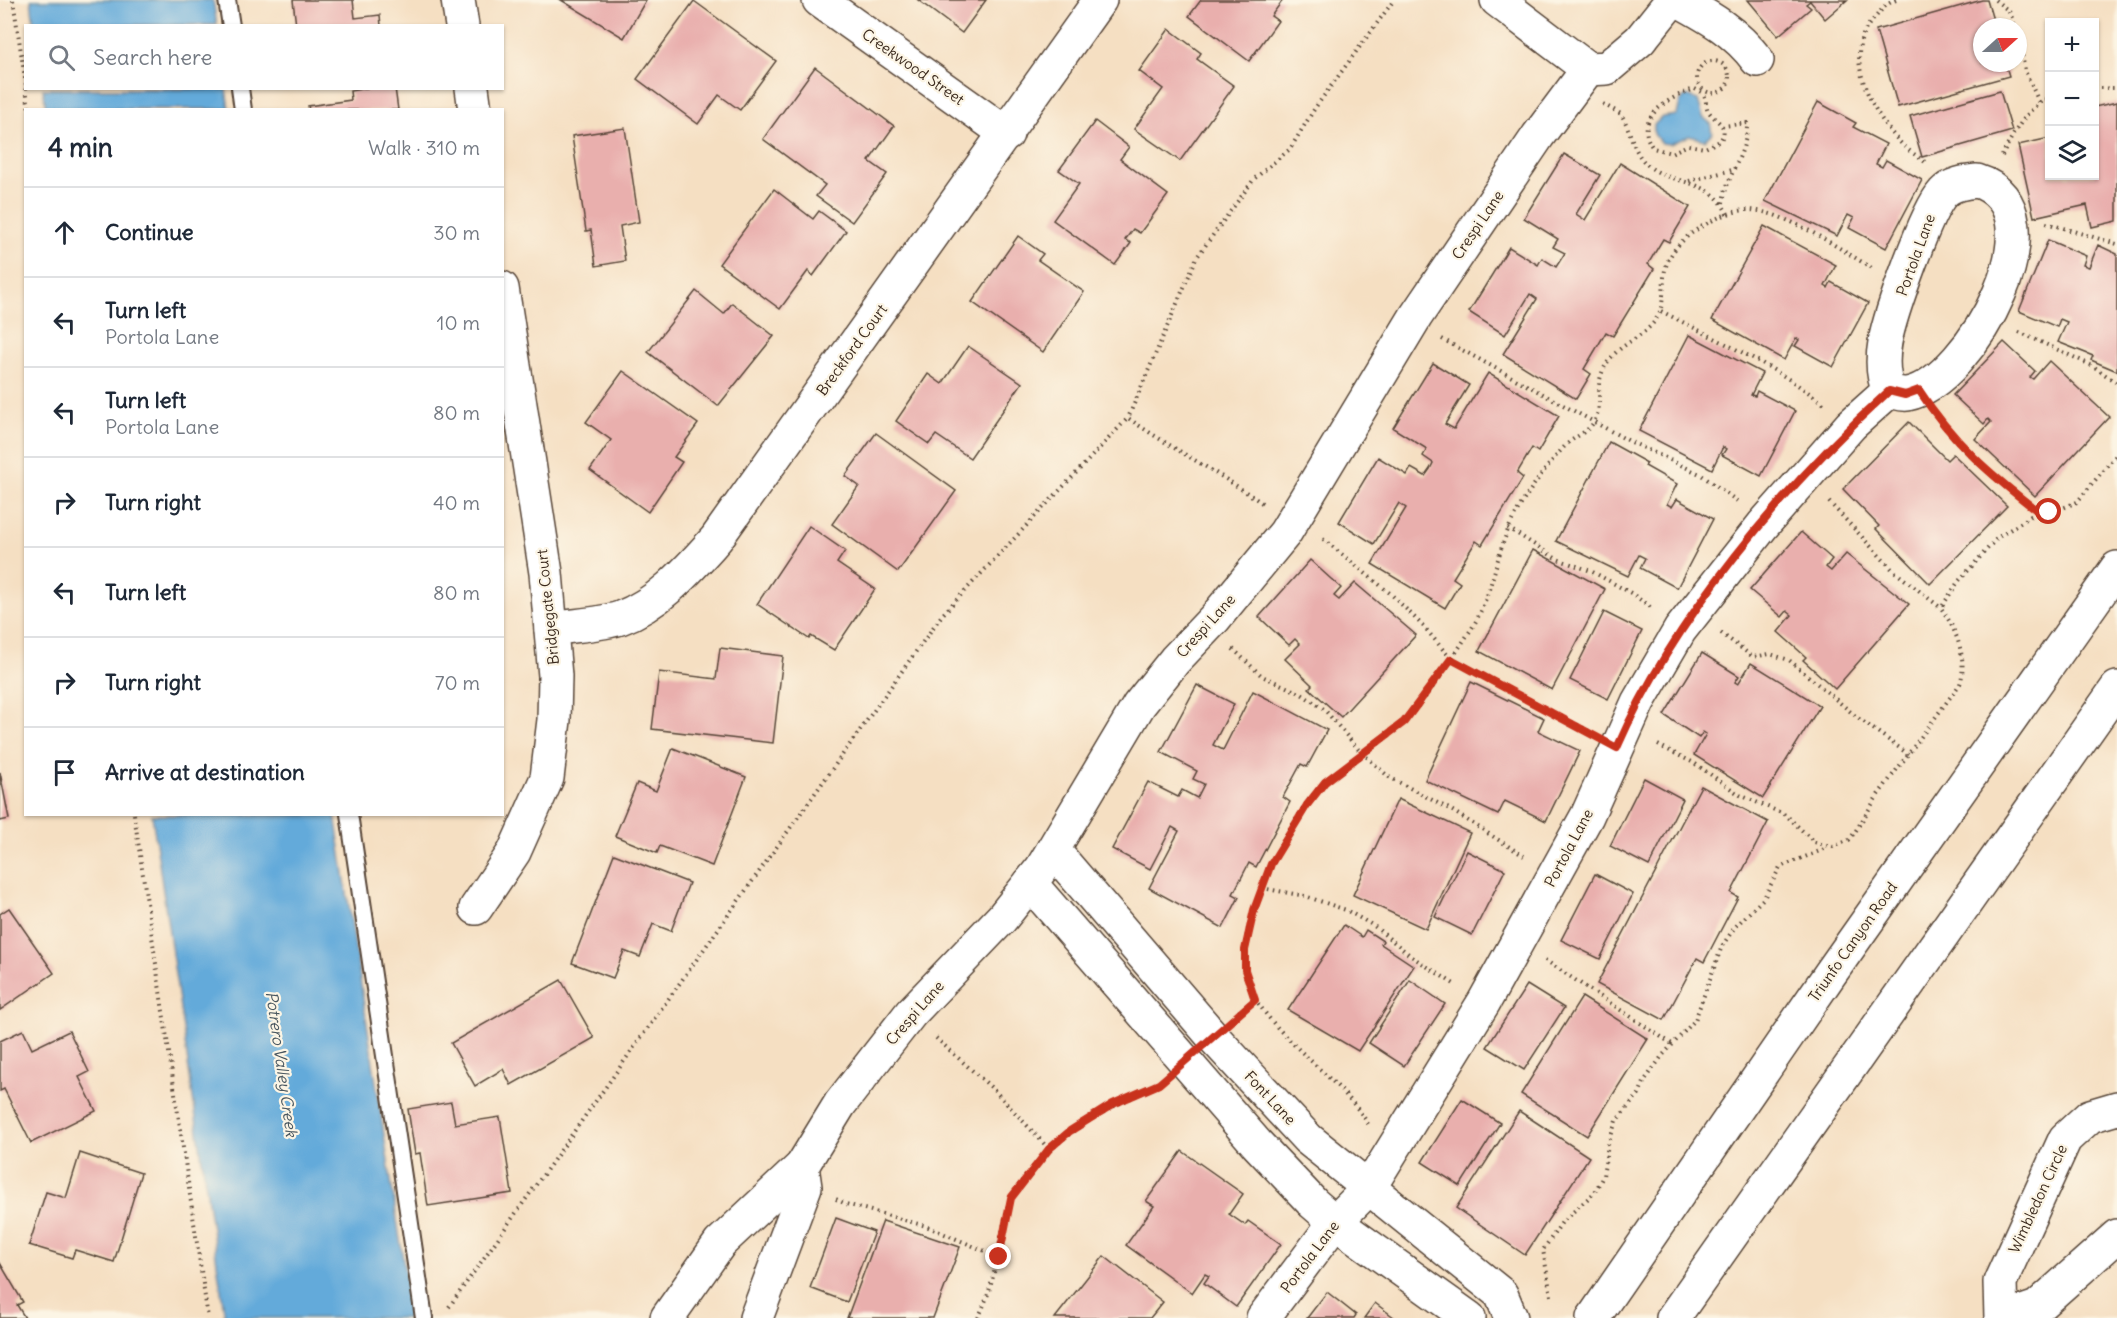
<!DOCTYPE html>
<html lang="en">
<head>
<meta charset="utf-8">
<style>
  :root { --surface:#fff; --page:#f6f6f7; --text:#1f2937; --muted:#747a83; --line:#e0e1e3 }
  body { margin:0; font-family:Delius,sans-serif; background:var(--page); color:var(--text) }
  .controls { position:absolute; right:18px; top:18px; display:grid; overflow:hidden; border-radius:0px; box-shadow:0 2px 4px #0004 }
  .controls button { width:54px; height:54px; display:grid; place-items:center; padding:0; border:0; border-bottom:2px solid var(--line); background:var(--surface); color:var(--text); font:30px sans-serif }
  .compass { position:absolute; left:1973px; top:18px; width:54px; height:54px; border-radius:50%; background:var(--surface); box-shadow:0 2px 4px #0004; rotate:69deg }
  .stop { position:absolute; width:18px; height:18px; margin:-14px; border:4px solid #c8321e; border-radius:50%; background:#fff }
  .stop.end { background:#c8321e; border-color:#fff; box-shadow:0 2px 6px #0008 }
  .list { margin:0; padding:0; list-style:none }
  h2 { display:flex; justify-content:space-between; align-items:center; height:78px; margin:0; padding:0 24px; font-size:26px }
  h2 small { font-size:20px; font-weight:400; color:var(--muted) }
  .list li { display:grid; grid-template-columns:39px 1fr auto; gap:18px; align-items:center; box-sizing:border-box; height:90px; padding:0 24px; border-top:2px solid var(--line) }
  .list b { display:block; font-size:22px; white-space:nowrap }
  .list p { margin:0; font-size:20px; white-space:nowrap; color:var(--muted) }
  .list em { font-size:20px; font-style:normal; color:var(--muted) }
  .icon { flex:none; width:33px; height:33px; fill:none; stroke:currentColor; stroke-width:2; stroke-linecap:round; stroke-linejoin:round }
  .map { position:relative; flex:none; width:2117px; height:1318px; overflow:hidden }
  .search { position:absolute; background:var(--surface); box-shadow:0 2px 4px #0004; left:24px; top:24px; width:480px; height:66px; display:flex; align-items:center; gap:15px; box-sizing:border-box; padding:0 21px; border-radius:0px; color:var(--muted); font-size:22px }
  .panel { position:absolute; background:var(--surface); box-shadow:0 2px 4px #0004; left:24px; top:108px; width:480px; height:708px; border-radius:0px }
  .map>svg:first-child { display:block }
  .water { fill:#63aada; stroke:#4f6a7c; stroke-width:1.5 }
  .building { fill:#e9afad }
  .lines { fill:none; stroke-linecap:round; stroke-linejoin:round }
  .lane-casing { stroke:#574537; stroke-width:20 }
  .street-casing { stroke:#574537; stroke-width:36 }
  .secondary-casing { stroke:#574537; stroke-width:36 }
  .path { stroke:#574537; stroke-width:4; stroke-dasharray:1.5 4.5; stroke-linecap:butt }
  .lane { stroke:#fff; stroke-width:16 }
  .street { stroke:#fff; stroke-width:33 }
  .secondary { stroke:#fff; stroke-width:33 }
  .route { stroke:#c8321e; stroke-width:8 }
  .labels { text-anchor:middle; stroke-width:4.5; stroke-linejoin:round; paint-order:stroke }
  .street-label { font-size:15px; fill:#3b2a1e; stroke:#fcf5e5 }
  .water-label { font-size:16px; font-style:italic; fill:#495760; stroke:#fcf5e5 }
</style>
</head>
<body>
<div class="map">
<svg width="2117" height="1318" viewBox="0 0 2117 1318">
  <rect width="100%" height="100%" fill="#fcf5e5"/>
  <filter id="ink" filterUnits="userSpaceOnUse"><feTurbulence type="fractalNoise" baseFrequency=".0167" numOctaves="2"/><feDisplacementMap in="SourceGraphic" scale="12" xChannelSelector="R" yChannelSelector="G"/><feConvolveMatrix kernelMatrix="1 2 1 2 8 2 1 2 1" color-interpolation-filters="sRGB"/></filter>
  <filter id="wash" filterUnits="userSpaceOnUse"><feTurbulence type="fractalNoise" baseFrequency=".008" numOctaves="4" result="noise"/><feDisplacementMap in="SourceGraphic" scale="24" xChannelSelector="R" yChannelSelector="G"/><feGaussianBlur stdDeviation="1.35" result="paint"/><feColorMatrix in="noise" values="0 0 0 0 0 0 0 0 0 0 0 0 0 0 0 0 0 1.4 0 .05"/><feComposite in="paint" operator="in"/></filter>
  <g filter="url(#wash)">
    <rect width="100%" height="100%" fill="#f5dfc2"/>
    <g class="water">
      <polygon points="31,0 213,0 217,25 34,25"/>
      <polygon points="43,89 226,89 229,109 46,109"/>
      <polygon points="1686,96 1698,100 1703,117 1710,123 1712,133 1705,140 1689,136 1670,144 1661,143 1654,134 1654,125 1662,117 1677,115 1680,102"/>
      <polygon points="152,815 335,815 412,1318 225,1318"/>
    </g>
    <g id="blocks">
      <g class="building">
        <polygon points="293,0 353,0 355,18 380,15 381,26 296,26"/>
        <polygon points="561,0 646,0 624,38"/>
        <polygon points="918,0 986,0 962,33"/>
        <polygon points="1201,0 1283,0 1271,16 1278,21 1249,61 1189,16"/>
        <polygon points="1748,0 1847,0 1825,19 1810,1 1806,4 1811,8 1778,36"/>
        <polygon points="1982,0 1987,0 1995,27 1982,27 1982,63 2005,63 2009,76 1898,107 1876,30"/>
        <polygon points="694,1 776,61 740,110 719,95 698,124 637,79"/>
        <polygon points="1169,29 1201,53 1197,59 1234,86 1180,161 1134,129 1163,89 1139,71"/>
        <polygon points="815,67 894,126 869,161 887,174 852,222 816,196 825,185 763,139"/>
        <polygon points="367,88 395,88 398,110 309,110 308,106 351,100 350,91"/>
        <polygon points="2000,91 2012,131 1922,157 1910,116"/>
        <polygon points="1818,102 1856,123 1853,127 1886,144 1876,164 1882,167 1886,160 1922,180 1886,248 1849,228 1854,218 1848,215 1837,236 1765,201"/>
        <polygon points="2117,102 2117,221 2092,227 2087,205 2034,217 2018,145 2050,138 2050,176 2094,176 2094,107"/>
        <polygon points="1095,121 1129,147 1120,159 1168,195 1140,233 1133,229 1125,240 1131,243 1115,265 1053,220 1079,184 1059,170"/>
        <polygon points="625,128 639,222 620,226 625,261 596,266 591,230 586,231 572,136"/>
        <polygon points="1564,154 1600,175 1576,214 1585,220 1620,163 1690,207 1669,242 1663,239 1648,264 1654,269 1613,336 1606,332 1584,369 1591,374 1576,399 1503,354 1537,299 1530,294 1505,335 1469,312 1509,247 1538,265 1542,258 1556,267 1565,253 1553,247 1558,239 1524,218"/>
        <polygon points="774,189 813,219 819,211 846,231 813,276 808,271 780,309 719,264"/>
        <polygon points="1764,226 1836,265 1825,286 1828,288 1831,282 1868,303 1833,367 1795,346 1799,340 1796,338 1784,360 1712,320"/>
        <polygon points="1018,236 1043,254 1038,260 1084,292 1043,352 972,302"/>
        <polygon points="2048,240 2086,256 2083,265 2089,267 2098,245 2117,254 2117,371 2091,360 2093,356 2058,342 2067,322 2060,319 2057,327 2019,311"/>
        <polygon points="696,291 724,314 732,303 774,336 718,406 648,352"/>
        <polygon points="1689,335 1762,373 1751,395 1755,396 1757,391 1795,411 1761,476 1722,455 1726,449 1723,447 1712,469 1639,431"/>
        <polygon points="2004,342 2035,371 2030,377 2033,379 2049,361 2109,417 2035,496 1975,439 1991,422 1988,419 1984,424 1953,395"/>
        <polygon points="968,346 1022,383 970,458 936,435 929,444 896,421 928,374 942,384"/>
        <polygon points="1433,363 1469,385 1445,424 1454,429 1488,373 1559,416 1538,452 1532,448 1517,473 1523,478 1482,545 1476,541 1453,578 1460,583 1445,608 1372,564 1406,508 1399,503 1374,544 1339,522 1378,457 1407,475 1411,468 1425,476 1430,469 1433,463 1423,456 1427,449 1393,428"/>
        <polygon points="623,371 698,424 674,457 682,462 648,512 590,470 611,440 586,422"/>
        <polygon points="1909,422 1947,460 1953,454 2007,506 1930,584 1876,529 1879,526 1843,489"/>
        <polygon points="876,433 956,491 898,572 832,524 859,486 845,476"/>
        <polygon points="1609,442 1647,463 1645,466 1677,484 1667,504 1672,507 1677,499 1713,519 1677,588 1640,568 1645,558 1639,555 1628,576 1556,541"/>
        <polygon points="809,526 845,551 837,563 875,589 834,650 811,636 809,639 757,604"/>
        <polygon points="1801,532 1832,559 1826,567 1831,571 1846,554 1909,604 1835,689 1803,660 1806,657 1778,632 1792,615 1787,611 1782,617 1750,590"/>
        <polygon points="1533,550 1605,589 1552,690 1479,651"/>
        <polygon points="1310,560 1341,588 1334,596 1339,600 1355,583 1416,635 1341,717 1309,688 1312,685 1285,659 1300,644 1295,639 1289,645 1259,617"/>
        <polygon points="1604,612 1642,631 1608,699 1570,680"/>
        <polygon points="720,648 783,656 773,743 652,729 659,672 716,679"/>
        <polygon points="1702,653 1739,676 1735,682 1738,684 1751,663 1820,706 1763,798 1694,755 1706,734 1703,732 1699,738 1664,715"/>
        <polygon points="1471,682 1544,718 1538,731 1580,751 1546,821 1505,801 1498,815 1425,780"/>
        <polygon points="1197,685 1234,704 1213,745 1223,750 1253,691 1327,730 1307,767 1301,764 1283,797 1290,802 1256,867 1249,863 1233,894 1239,897 1223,928 1149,888 1179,831 1172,827 1150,869 1112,849 1148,782 1178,797 1182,790 1197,798 1204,784 1193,779 1197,771 1161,752"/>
        <polygon points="673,748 746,777 712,866 660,846 657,853 615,836 637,783 656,791"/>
        <polygon points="0,772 9,819 0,821"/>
        <polygon points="1644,778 1683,799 1649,866 1610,846"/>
        <polygon points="1701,786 1768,822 1731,893 1738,897 1704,962 1697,958 1664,1020 1597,984"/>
        <polygon points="1398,799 1470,833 1426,929 1353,895"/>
        <polygon points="1467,851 1505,870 1472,935 1435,917"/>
        <polygon points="614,854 689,883 671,931 653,924 640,957 624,951 613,978 572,963"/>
        <polygon points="1595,874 1633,894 1600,959 1561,940"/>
        <polygon points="9,908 54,973 0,1010 0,914"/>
        <polygon points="1344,925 1362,937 1366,930 1383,941 1381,944 1414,966 1358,1051 1288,1010"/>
        <polygon points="561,980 594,1038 511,1085 503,1069 475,1086 451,1043"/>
        <polygon points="1410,980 1445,1004 1404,1066 1369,1043"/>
        <polygon points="1527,985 1564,1008 1524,1070 1487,1047"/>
        <polygon points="1582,997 1648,1039 1587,1136 1521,1094"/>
        <polygon points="23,1030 32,1049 69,1031 89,1072 79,1077 96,1111 31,1143 4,1089 0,1091 0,1041"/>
        <polygon points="1462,1099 1500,1123 1460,1186 1422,1162"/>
        <polygon points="451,1102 455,1124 500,1117 512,1193 428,1206 420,1153 415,1154 408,1109"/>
        <polygon points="1519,1111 1589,1157 1525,1255 1456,1208"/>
        <polygon points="1182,1151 1243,1194 1229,1214 1245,1225 1248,1221 1281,1244 1236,1307 1204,1283 1209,1276 1205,1274 1192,1293 1126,1245 1154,1206 1146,1201"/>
        <polygon points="80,1153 141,1173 114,1262 75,1250 72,1258 29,1245 46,1192 66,1198"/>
        <polygon points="836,1218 874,1232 847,1302 810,1288"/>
        <polygon points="883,1221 960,1247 933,1318 847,1318"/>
        <polygon points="1104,1256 1163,1302 1150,1318 1055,1318"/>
        <polygon points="0,1263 23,1302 17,1305 25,1318 0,1318"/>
        <polygon points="1327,1292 1356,1315 1354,1318 1307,1318"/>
        <polygon points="1375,1303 1395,1318 1364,1318"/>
      </g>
    </g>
  </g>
  <g filter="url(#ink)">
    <use href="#blocks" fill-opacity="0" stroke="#574537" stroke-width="1.5"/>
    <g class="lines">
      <g class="lane-casing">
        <g id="lane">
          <polyline points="227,0 231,26"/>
          <polyline points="240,88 243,110"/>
          <polyline points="349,814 424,1318"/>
        </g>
      </g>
      <g class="street-casing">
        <g id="street">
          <polyline points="458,0 462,26"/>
          <polyline points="819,0 1007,134"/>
          <polyline points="1497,0 1588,69 1607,68 1640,40 1672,0"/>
          <path d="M1678,0C1709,17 1735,31 1757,60"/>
          <polyline points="472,88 475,110"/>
          <path d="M1977,181C2066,208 1971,382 1907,394C1902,395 1895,392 1889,391C1882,376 1882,359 1885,342C1890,315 1926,211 1943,193C1951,184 1965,182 1977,181Z"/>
          <path d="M551,629C572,625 599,625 620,618C660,603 688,570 716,539L1100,0"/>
          <polyline points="1053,850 1215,1039 1308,1139 1501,1294 1511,1318"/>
          <polyline points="1030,883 1257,1144 1313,1203 1335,1222 1469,1318"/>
          <polyline points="476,908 514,852 547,778 554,720 555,676 546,573 502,288"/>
          <polyline points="667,1318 720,1243 802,1166 840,1104 911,1013 1002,918 1042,868 1139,705 1175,660 1215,618 1285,533 1416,316 1538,136 1588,69"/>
          <polyline points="756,1318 805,1187 802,1166"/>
          <polyline points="1263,1318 1335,1222 1369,1188 1484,1002 1587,816 1638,702 1680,630 1763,525 1851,425 1889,391"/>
          <polyline points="2001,1318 2000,1282 2065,1139 2090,1116 2117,1108"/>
          <polyline points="2005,1318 2037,1307 2117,1236"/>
        </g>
      </g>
      <g class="secondary-casing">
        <g id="secondary">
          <polyline points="1593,1318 1830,974 2117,568"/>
          <polyline points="1673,1318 2117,688"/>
        </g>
      </g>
      <g class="path">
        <polyline points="13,0 26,85"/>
        <path d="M1896,0C1885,4 1880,12 1872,21C1839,56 1876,121 1906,148C1912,153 1919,157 1925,162"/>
        <polyline points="1995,0 2009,11 2016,27"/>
        <polyline points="2018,32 2025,71 2039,102"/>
        <circle cx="1713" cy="77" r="16"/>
        <polyline points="26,88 29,110"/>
        <polyline points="2094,88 2117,88"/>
        <path d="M1695,89L1703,93C1707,99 1705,107 1709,112C1717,123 1730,126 1720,141L1705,148L1688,145L1671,153L1653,148C1631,119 1670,96 1695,89Z"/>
        <path d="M1603,104L1621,114C1632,131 1632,154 1650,167C1675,186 1713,178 1727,214"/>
        <path d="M2002,156C2013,134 2027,107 2050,97"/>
        <polyline points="1689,181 1732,170"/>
        <path d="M1723,203C1726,175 1748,153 1747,123L1723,126"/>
        <polyline points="2046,223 2117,244"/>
        <path d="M1661,311C1717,340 1774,365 1824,404"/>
        <polyline points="2019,332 2093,366 2117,383"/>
        <polyline points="1442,339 1629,441 1700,474 1737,501"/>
        <path d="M1938,418C1966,456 2004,485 2040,513"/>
        <polyline points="1829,502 1894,571 1941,608"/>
        <path d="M1262,503C1218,472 1171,448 1128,418L1197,257L1254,179L1290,149L1315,108L1394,0"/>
        <polyline points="1508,528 1557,559 1591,571 1631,593 1653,609"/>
        <polyline points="1323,539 1391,594 1425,628 1451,659 1588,731"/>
        <polyline points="1721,633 1753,657 1770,654 1789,660 1858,718 1908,754"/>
        <polyline points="1233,649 1262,676 1300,693 1324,709 1358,749 1389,777 1451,810 1524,856"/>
        <path d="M1658,745L1694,763L1740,795L1786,815L1814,842L1833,847L1849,840L1855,832L1878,795L1960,684C1968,659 1956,629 1941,608L1958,582L1997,538L2031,516L2058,510L2077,502L2117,454"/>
        <polyline points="134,814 208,1318"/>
        <polyline points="1262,888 1305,896 1346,910 1374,926 1411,956 1454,984"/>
        <polyline points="1545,960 1672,1044"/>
        <polyline points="1239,1012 1255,1000"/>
        <polyline points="936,1038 994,1090 1049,1149"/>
        <path d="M1368,1124C1337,1071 1246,1022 1244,963C1243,914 1291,815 1325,782C1332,775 1340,772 1347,767C1365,753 1392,734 1407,718C1432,692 1452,658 1472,628C1495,591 1496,545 1519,508C1533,485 1548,464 1566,445C1575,436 1589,432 1595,420C1605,398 1591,383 1610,359C1624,341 1647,336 1658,316C1664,304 1663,290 1664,278C1665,253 1686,235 1706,224C1718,217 1735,210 1749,210C1785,211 1840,249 1872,268"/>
        <polyline points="836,1199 846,1204 926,1226 999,1257"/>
        <polyline points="1551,1296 1543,1250 1562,1222 1595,1192 1603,1176 1608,1145 1616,1121 1639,1094 1645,1080 1662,1056 1695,1020 1722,946 1735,927 1764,898 1780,867 1827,848"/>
        <polyline points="449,1307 942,615 1128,418"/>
        <path d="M978,1318C996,1283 998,1245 1008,1208C1012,1193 1022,1181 1032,1169C1067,1127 1111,1106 1160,1084"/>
      </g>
      <use href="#lane" class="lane"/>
      <use href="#street" class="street"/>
      <use href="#secondary" class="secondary"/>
    </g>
  </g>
  <g class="lines" filter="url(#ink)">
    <path class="route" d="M999,1257L1011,1198L1049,1149L1070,1131L1113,1104L1159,1084L1255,1000L1245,970V950L1254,910L1271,864L1307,805L1325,782L1404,722L1451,659L1617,748C1673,619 1785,485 1889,391L1905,395L1919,390C1953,443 1991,475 2040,513L2049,512"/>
  </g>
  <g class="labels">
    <g class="street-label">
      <text transform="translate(913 67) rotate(35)" y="5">Creekwood Street</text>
      <text transform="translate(1478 225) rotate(-56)" y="5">Crespi Lane</text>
      <text transform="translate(1916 255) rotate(-70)" y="5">Portola Lane</text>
      <text transform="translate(852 350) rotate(-54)" y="5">Breckford Court</text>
      <text transform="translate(548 607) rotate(-96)" y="5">Bridgegate Court</text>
      <text transform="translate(1206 626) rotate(-48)" y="5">Crespi Lane</text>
      <text transform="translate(1569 848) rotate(-62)" y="5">Portola Lane</text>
      <text transform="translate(1853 942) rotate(-55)" y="5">Triunfo Canyon Road</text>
      <text transform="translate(915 1013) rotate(-49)" y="5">Crespi Lane</text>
      <text transform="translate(1270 1098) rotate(47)" y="5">Font Lane</text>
      <text transform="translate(2038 1199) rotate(-65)" y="5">Wimbledon Circle</text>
      <text transform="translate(1310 1257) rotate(-53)" y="5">Portola Lane</text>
    </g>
    <g class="water-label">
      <text transform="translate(282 1064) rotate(82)" y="6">Potrero Valley Creek</text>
    </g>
  </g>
</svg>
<div class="controls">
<button>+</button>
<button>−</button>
<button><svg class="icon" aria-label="layers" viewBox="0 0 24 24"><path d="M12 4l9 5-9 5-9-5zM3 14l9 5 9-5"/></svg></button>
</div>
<svg class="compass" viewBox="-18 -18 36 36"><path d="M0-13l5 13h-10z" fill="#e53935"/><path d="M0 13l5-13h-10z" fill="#747a83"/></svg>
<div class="stop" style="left:2049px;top:512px"></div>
<div class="stop end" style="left:999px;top:1257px"></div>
<div class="search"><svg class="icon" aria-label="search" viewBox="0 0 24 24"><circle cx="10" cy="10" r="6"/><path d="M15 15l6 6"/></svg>Search here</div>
<section class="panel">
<h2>4 min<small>Walk · 310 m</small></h2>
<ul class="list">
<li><svg class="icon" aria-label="ahead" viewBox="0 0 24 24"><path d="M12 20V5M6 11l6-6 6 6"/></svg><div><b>Continue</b></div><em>30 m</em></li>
<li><svg class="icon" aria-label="left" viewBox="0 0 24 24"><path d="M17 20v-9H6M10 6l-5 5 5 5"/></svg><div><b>Turn left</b><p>Portola Lane</p></div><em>10 m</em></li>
<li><svg class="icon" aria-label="left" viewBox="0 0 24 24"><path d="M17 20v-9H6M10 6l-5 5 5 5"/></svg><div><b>Turn left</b><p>Portola Lane</p></div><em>80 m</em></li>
<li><svg class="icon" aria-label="right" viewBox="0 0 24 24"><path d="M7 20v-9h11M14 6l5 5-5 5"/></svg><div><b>Turn right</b></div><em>40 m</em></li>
<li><svg class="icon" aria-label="left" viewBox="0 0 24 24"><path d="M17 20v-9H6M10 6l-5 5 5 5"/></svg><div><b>Turn left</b></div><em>80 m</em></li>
<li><svg class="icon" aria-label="right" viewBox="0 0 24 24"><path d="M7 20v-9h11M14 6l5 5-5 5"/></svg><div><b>Turn right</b></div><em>70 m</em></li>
<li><svg class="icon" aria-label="arrive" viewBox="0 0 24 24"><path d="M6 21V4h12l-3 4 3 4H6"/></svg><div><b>Arrive at destination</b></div></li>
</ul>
</section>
</div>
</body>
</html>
